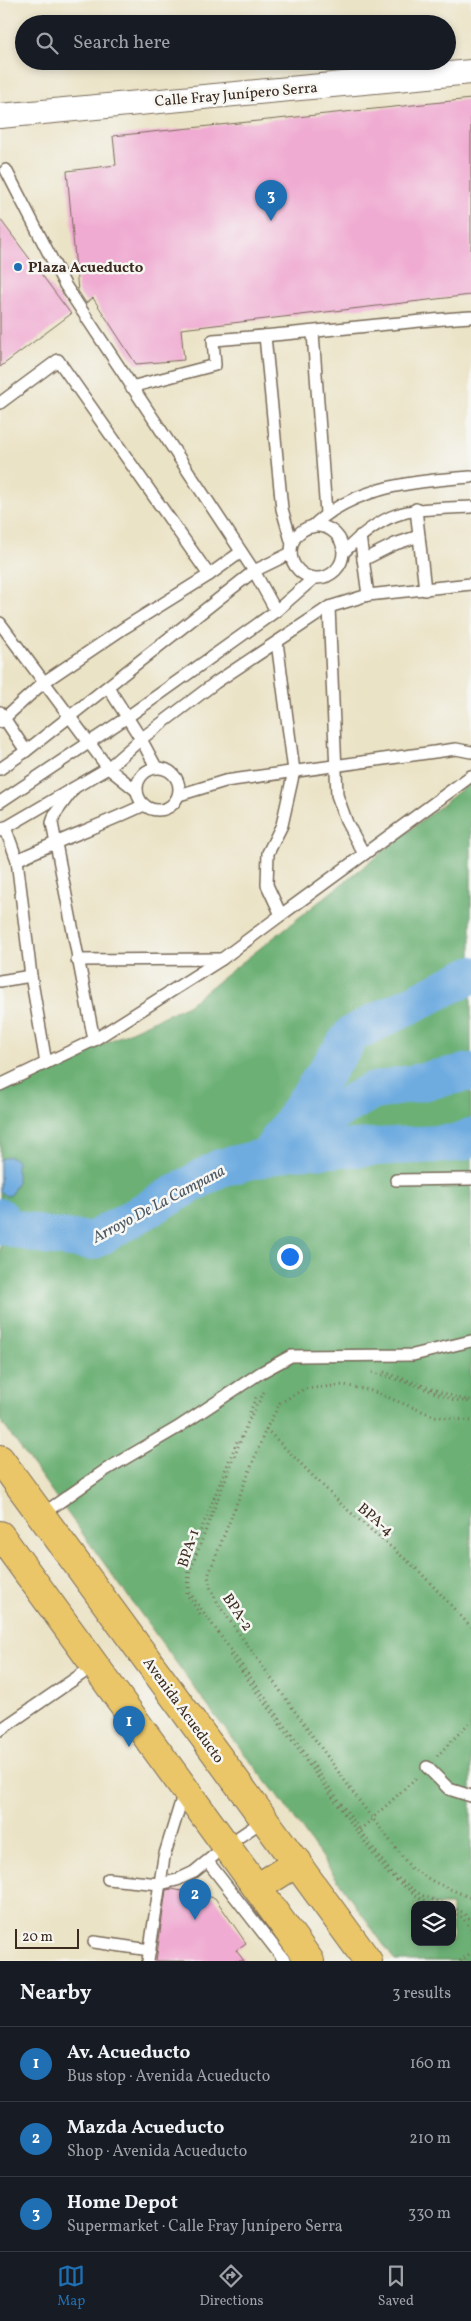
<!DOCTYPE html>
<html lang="en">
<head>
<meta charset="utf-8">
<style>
  :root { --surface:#171b24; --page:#20242c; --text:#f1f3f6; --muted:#9ea1a6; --line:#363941; --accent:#1f6fb2 }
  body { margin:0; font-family:Vollkorn,serif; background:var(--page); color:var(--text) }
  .controls { position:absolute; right:15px; bottom:15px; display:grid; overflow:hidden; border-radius:10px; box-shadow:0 2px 8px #0003 }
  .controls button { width:45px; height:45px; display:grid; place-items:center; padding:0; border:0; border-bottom:1px solid var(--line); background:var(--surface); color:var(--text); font:25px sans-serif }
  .scale { position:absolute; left:15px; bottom:12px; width:64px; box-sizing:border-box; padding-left:5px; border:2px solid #3b2a1e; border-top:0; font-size:14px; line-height:18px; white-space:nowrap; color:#3b2a1e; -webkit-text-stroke:4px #f6f6f2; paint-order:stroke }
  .you { position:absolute; left:289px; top:1256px; width:18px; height:18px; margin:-12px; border:4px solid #fff; border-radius:50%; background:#1a73e8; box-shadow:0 0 0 8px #1a73e833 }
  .badge { display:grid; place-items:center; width:32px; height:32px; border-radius:50%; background:var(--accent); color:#fff; font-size:16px; font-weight:700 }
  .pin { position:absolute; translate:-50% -41px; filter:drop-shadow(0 1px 2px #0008) }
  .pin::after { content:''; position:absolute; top:26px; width:18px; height:15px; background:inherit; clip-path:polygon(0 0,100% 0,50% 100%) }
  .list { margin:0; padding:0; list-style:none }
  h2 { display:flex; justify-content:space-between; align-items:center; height:65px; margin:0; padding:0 20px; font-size:21px }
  h2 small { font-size:16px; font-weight:400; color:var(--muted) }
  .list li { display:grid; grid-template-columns:32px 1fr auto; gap:15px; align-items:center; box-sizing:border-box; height:75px; padding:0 20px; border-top:1px solid var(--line) }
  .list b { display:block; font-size:19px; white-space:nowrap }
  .list p { margin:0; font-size:16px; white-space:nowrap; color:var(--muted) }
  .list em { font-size:16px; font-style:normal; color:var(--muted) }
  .icon { flex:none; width:28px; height:28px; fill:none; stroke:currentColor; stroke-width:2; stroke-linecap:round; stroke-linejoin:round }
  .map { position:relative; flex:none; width:471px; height:1961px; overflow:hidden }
  .search { position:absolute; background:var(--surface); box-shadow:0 2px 8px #0003; left:15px; right:15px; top:15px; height:55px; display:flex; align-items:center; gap:12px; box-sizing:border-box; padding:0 18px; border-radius:28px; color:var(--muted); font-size:19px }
  .sheet { height:290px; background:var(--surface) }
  nav { display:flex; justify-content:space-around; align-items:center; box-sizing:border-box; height:70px; border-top:1px solid var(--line); background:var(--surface); font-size:14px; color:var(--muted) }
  nav a { display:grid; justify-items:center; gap:2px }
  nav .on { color:var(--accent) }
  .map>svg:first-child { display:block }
  .forest { fill:#6cb074; stroke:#546d49; fill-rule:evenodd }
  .water { fill:#6eace0; stroke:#546b7f }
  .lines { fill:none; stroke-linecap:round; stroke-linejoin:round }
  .river { stroke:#6eace0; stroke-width:38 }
  .building { fill:#f0abd2 }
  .service-casing { stroke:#796b59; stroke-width:14 }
  .minor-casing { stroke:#796b59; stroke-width:26 }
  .primary-casing { stroke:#796b59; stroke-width:30 }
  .path { stroke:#796b59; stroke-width:3; stroke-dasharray:1 4; stroke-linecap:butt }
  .service { stroke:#fff; stroke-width:11 }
  .minor { stroke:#fff; stroke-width:24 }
  .primary { stroke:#eac669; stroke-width:28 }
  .poi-dot { fill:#1f6fb2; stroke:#f6f6f2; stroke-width:2 }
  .labels { text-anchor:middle; stroke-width:5; stroke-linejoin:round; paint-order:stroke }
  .street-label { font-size:15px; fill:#3b2a1e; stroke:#f6f6f2 }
  .poi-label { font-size:15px; font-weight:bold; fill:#3b2a1e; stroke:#f6f6f2; text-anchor:start }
  .water-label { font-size:16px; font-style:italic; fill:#4d5862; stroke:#f6f6f2 }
</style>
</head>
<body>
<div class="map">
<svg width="471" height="1961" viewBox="0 0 471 1961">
  <rect width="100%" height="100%" fill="#f6f6f2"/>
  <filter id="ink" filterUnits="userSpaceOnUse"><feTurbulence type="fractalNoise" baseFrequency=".02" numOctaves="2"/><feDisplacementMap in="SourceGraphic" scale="10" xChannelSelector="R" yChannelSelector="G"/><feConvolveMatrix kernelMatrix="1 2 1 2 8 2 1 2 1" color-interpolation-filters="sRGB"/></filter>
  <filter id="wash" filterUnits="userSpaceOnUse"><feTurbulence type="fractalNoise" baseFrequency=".0096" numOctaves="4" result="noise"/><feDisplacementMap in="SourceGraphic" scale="20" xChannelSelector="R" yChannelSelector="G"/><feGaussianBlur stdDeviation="1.12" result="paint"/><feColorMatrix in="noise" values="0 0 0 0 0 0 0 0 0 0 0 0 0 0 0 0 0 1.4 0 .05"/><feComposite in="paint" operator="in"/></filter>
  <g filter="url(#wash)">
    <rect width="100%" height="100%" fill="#ebe3c6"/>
    <path class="forest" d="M471,782V1961H395L284,1804L215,1716L0,1420V1091L188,1005ZM415,1905H452V1942H415Z"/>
    <polygon class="water" points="10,1156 17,1161 17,1182 11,1195 6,1196 0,1191 0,1159"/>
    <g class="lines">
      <g class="river">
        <polyline points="281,1136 319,1121 370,1092 471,1072"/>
        <polyline points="267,1157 352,1034 471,975"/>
        <polyline points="0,1217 1,1225 45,1236 92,1241 220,1168 291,1151 460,1143 471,1137"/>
      </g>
    </g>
    <g id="blocks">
      <g class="building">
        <polygon points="471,99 471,295 181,329 184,360 136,364 93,298 86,303 78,291 67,171 116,165 113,136"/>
        <polygon points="0,219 71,314 0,367"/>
        <polygon points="172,1889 215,1898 246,1943 236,1950 244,1961 156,1961 166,1890"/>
      </g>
    </g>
  </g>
  <g filter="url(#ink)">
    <use href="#blocks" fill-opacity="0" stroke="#796b59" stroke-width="1"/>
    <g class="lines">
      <g class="service-casing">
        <g id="service">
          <polyline points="6,170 65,285 254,571 276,611"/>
          <polyline points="313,333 326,513"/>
          <polyline points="265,336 282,509 292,544"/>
          <path d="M131,387L215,365L213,340C299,334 385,323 471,317"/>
          <polyline points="0,403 58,360 209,575 124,628 44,682 0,722"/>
          <polyline points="416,509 425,590"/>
          <circle cx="317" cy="552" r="26"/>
          <path d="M312,527C353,486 416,481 471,477"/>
          <path d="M344,552C389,506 410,510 471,507"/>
          <polyline points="363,560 395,544 419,536"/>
          <polyline points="209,575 241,552"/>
          <polyline points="368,595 471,584"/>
          <polyline points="329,607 337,795 347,823 364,854"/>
          <polyline points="0,623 108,768 137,791"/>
          <polyline points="108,687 141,739 156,767"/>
          <polyline points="0,712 26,751"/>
          <circle cx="158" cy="789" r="21"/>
          <polyline points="0,769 26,751 254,571 291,553"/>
          <polyline points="74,788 55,814 52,823 94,1040"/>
          <polyline points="179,795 225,781 456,749 471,752"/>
          <polyline points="0,802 126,718 276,611 314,578"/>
          <polyline points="5,827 17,860 31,976 46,1063"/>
          <polyline points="0,831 108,768 141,739 215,683 329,607 368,595 360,536"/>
          <path d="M17,860C59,840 102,825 144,805"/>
          <polyline points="281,915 471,776"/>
          <polyline points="77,960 222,959"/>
          <polyline points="0,981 31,976"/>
          <polyline points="0,1085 94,1040 222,959 281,915 267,885 268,853 282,825 294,771 277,642"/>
          <polyline points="396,1180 471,1179"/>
          <polyline points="41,1515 107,1469 177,1428 260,1373 291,1356 413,1355 471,1341"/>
          <polyline points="0,1730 95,1665"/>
          <polyline points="427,1767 449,1789 471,1796"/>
          <polyline points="208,1862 285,1961"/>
          <polyline points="108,1879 160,1884 177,1880 194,1872 227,1845 264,1820"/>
          <polyline points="94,1942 150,1950"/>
          <polyline points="148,1961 164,1857 184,1792"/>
        </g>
      </g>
      <g class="minor-casing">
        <polyline id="minor" points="0,116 471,72"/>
      </g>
      <g class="primary-casing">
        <g id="primary">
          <polyline points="0,1459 368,1961"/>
          <polyline points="0,1535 310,1961"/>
          <polyline points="257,1888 298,1862"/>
        </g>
      </g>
      <g class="path">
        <polyline points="372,1372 415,1385 454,1400 471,1402"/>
        <polyline points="384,1372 458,1398 471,1400"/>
        <polyline points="264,1392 247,1424 191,1568 189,1592 391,1873 421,1895 447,1905"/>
        <polyline points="248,1417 257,1395"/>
        <polyline points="471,1421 434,1416 372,1391 344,1385 304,1389 280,1403 266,1429 208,1576 211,1590 220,1607 360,1802 411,1868 434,1882 471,1898"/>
        <polyline points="266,1429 343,1506 419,1571 471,1627"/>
        <polyline points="200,1614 187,1595 188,1562 238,1439"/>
        <polyline points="230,1655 387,1873 421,1899 434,1905"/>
        <polyline points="437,1756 471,1721"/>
        <polyline points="360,1830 417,1777"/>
        <polyline points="452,1907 462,1912 471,1920"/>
        <polyline points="452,1912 462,1917 471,1929"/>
        <polyline points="460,1961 471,1953"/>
      </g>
      <use href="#service" class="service"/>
      <use href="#minor" class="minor"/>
      <use href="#primary" class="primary"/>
    </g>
  </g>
  <circle class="poi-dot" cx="18" cy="267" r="5"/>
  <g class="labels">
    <g class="street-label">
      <text transform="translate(236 94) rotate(-5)" y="5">Calle Fray Junípero Serra</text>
      <text transform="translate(376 1519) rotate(40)" y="5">BPA-4</text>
      <text transform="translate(188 1548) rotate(-72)" y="5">BPA-1</text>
      <text transform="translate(238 1612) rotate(56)" y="5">BPA-2</text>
      <text transform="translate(184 1710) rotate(54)" y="5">Avenida Acueducto</text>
    </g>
    <g class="poi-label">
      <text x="28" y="272">Plaza Acueducto</text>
    </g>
    <g class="water-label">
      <text transform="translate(158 1203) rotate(-28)" y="6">Arroyo De La Campana</text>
    </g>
  </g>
</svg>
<div class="controls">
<button><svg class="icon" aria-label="layers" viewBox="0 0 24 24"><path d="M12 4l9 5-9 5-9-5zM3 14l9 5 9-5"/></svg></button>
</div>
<div class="scale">20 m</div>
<div class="you"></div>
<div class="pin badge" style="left:129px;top:1747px">1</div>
<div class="pin badge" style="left:195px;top:1920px">2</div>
<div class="pin badge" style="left:271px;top:221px">3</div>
<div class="search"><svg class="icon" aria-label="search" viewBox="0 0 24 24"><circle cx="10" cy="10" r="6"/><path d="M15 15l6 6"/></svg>Search here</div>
</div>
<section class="sheet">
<h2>Nearby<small>3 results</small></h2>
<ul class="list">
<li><span class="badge">1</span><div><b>Av. Acueducto</b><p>Bus stop · Avenida Acueducto</p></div><em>160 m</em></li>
<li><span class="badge">2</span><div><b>Mazda Acueducto</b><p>Shop · Avenida Acueducto</p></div><em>210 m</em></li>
<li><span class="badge">3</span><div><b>Home Depot</b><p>Supermarket · Calle Fray Junípero Serra</p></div><em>330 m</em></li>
</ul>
</section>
<nav>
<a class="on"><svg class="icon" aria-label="map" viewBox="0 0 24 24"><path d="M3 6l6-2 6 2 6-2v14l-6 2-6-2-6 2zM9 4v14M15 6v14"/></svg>Map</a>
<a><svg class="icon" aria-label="directions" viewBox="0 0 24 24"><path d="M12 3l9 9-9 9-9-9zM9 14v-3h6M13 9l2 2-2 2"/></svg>Directions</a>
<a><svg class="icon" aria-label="saved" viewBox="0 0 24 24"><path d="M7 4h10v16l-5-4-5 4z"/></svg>Saved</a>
</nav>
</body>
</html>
